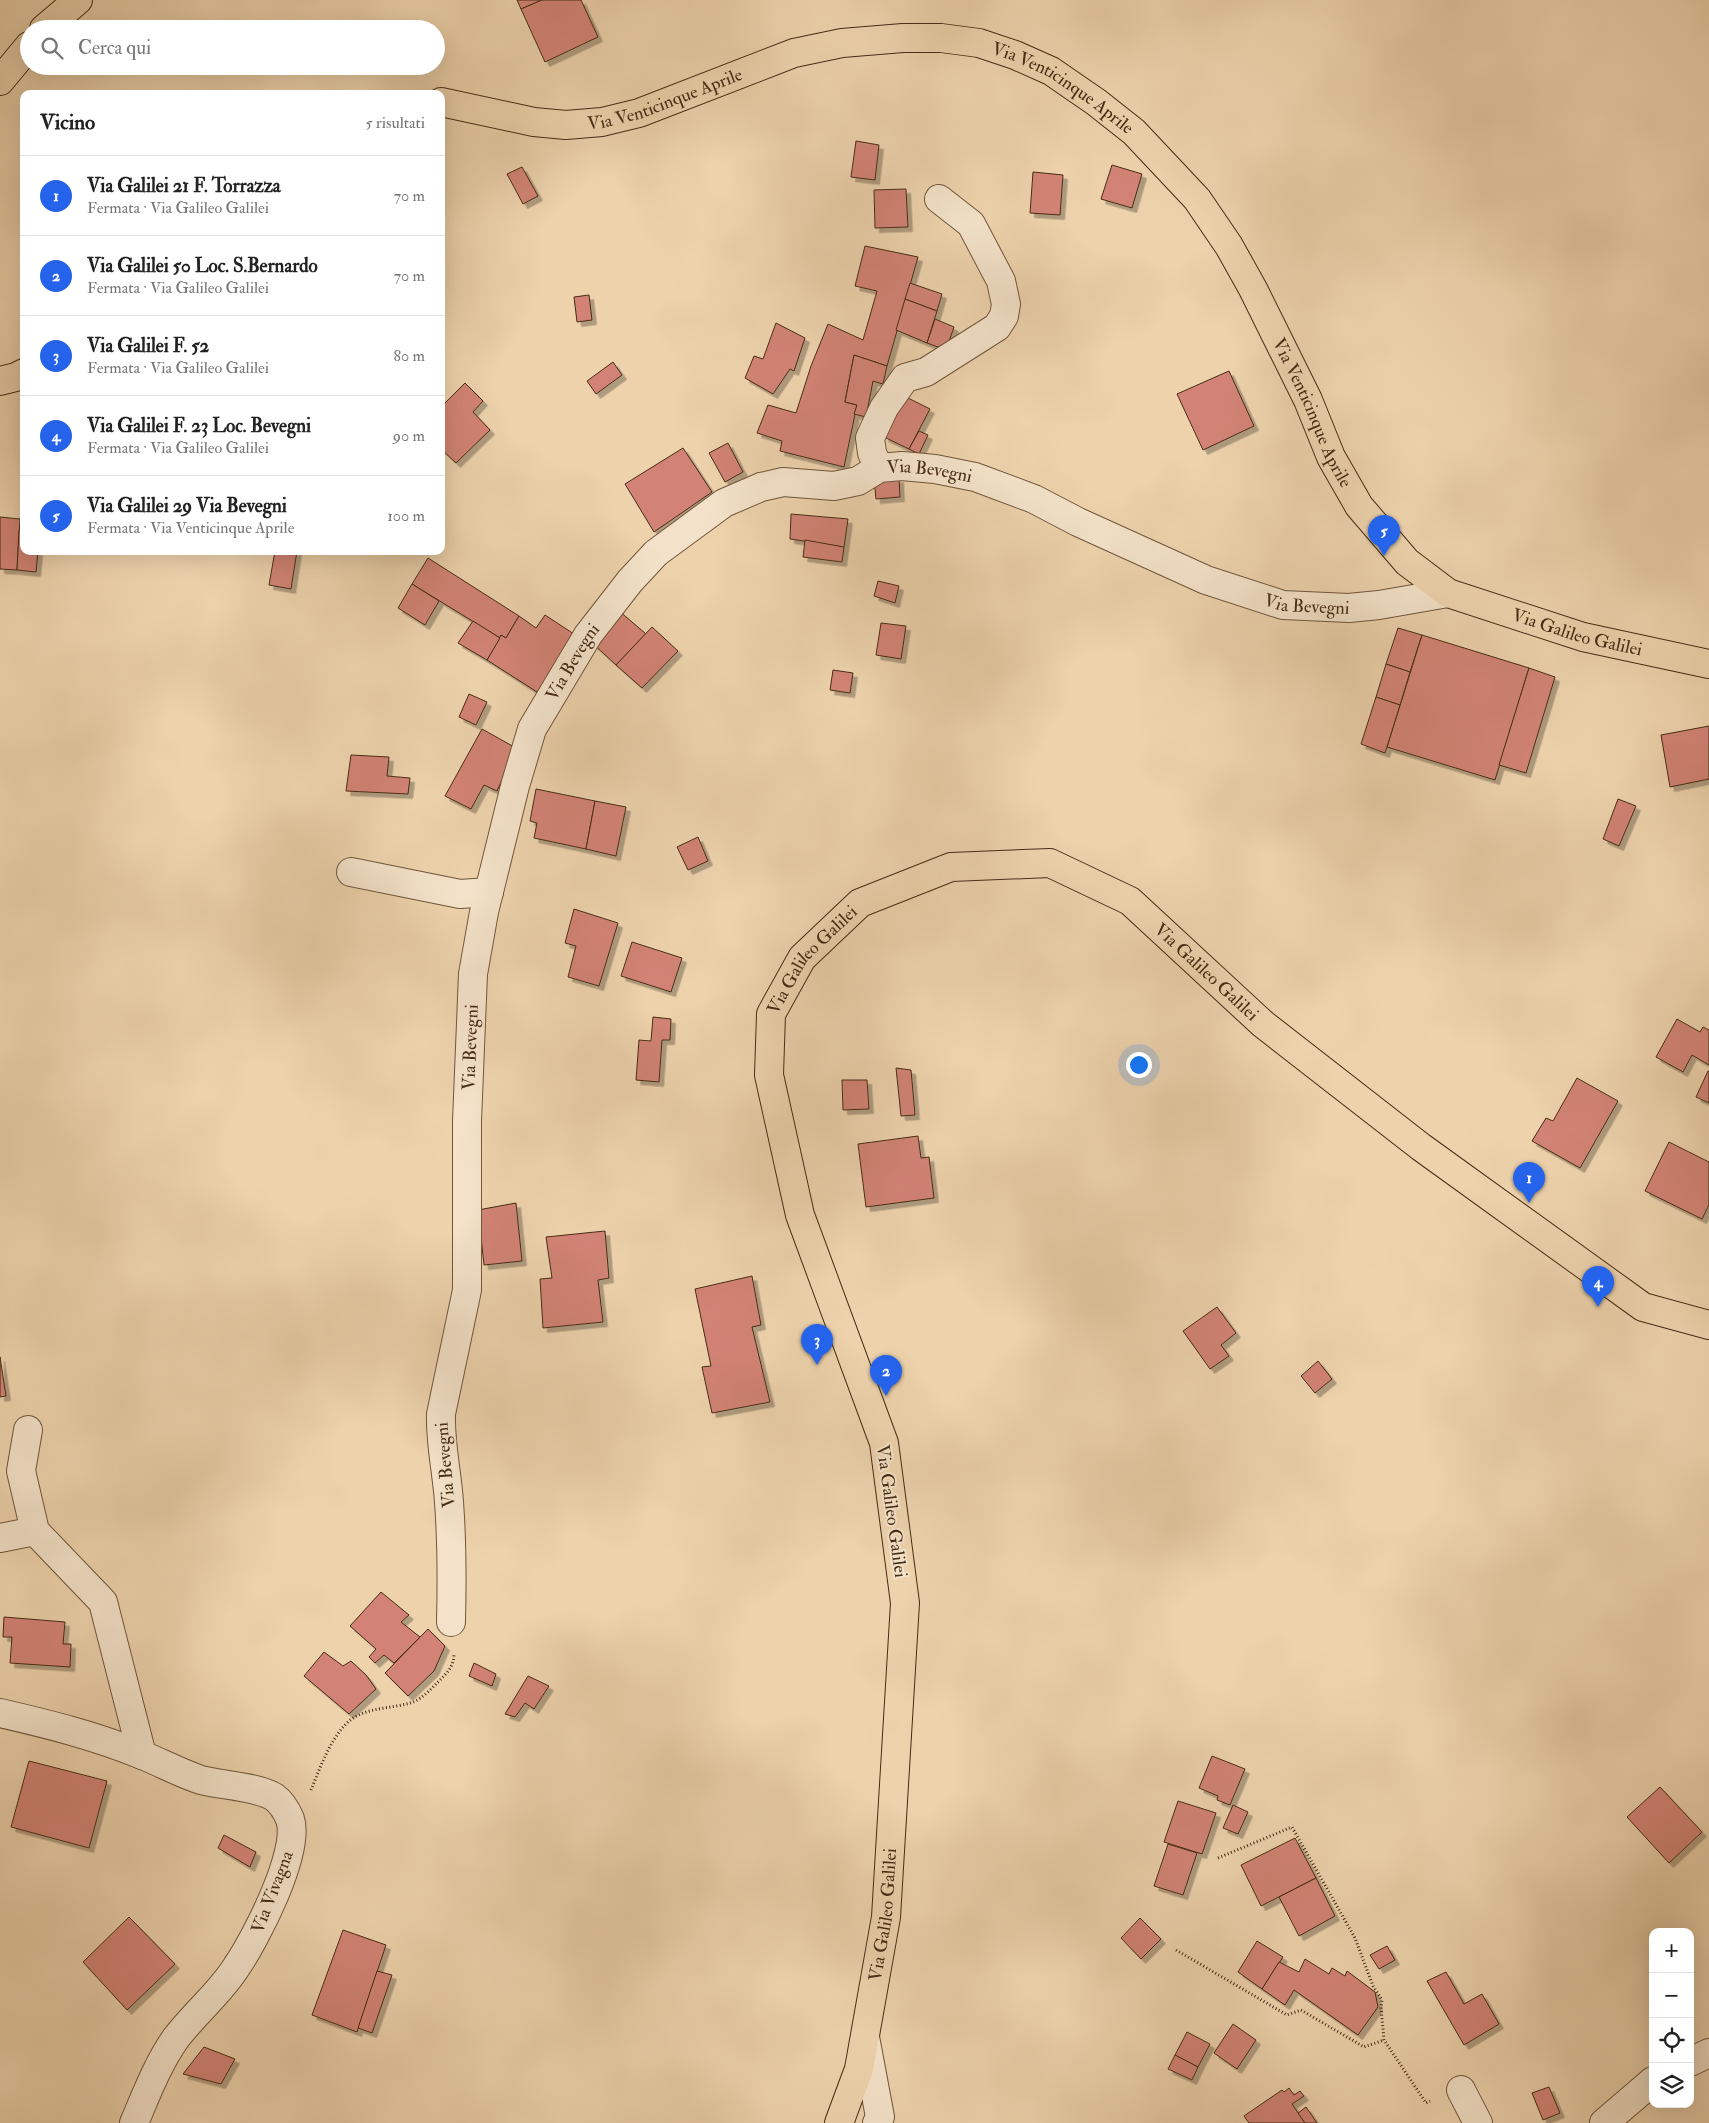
<!DOCTYPE html>
<html lang="it">
<head>
<meta charset="utf-8">
<style>
  :root { --surface:#fff; --page:#f2f2f2; --text:#222; --muted:#767676; --line:#e0e0e0; --accent:#2563eb }
  body { margin:0; font-family:"IM FELL Double Pica",serif; background:var(--page); color:var(--text) }
  .controls { position:absolute; right:15px; bottom:15px; display:grid; overflow:hidden; border-radius:10px; box-shadow:0 5px 20px #0002 }
  .controls button { width:45px; height:45px; display:grid; place-items:center; padding:0; border:0; border-bottom:1px solid var(--line); background:var(--surface); color:var(--text); font:25px sans-serif }
  .you { position:absolute; left:1138px; top:1064px; width:18px; height:18px; margin:-12px; border:4px solid #fff; border-radius:50%; background:#1a73e8; box-shadow:0 0 0 8px #1a73e833 }
  .badge { display:grid; place-items:center; width:32px; height:32px; border-radius:50%; background:var(--accent); color:#fff; font-size:16px; font-weight:700 }
  .pin { position:absolute; translate:-50% -41px; filter:drop-shadow(0 1px 2px #0008) }
  .pin::after { content:''; position:absolute; top:26px; width:18px; height:15px; background:inherit; clip-path:polygon(0 0,100% 0,50% 100%) }
  .list { margin:0; padding:0; list-style:none }
  h2 { display:flex; justify-content:space-between; align-items:center; height:65px; margin:0; padding:0 20px; font-size:21px }
  h2 small { font-size:16px; font-weight:400; color:var(--muted) }
  .list li { display:grid; grid-template-columns:32px 1fr auto; gap:15px; align-items:center; box-sizing:border-box; height:80px; padding:0 20px; border-top:1px solid var(--line) }
  .list b { display:block; font-size:19px; white-space:nowrap }
  .list p { margin:0; font-size:16px; white-space:nowrap; color:var(--muted) }
  .list em { font-size:16px; font-style:normal; color:var(--muted) }
  .icon { flex:none; width:28px; height:28px; fill:none; stroke:currentColor; stroke-width:2; stroke-linecap:round; stroke-linejoin:round }
  .map { position:relative; flex:none; width:1709px; height:2123px; overflow:hidden }
  .search { position:absolute; background:var(--surface); box-shadow:0 5px 20px #0002; left:20px; top:20px; width:425px; height:55px; display:flex; align-items:center; gap:12px; box-sizing:border-box; padding:0 18px; border-radius:28px; color:var(--muted); font-size:19px }
  .panel { position:absolute; background:var(--surface); box-shadow:0 5px 20px #0002; left:20px; top:90px; width:425px; height:465px; border-radius:10px }
  .map>svg:first-child { display:block }
  .building { fill:#d28375; stroke:#462c15; filter:url(#shadow) }
  .lines { fill:none; stroke-linecap:round; stroke-linejoin:round }
  .minor-casing { stroke:#70563b; stroke-width:30 }
  .major-casing { stroke:#462c15; stroke-width:30 }
  .path { stroke:#462c15; stroke-width:3; stroke-dasharray:1 2.5; stroke-linecap:butt }
  .minor { stroke:#f3e2c9; stroke-width:28 }
  .major { stroke:#edd2ac; stroke-width:28 }
  .labels { text-anchor:middle; stroke-width:4; stroke-linejoin:round; paint-order:stroke }
  .street-label { font-size:18px; fill:#462c15; stroke:#f3e2c9 }
</style>
</head>
<body>
<div class="map">
<svg width="1709" height="2123" viewBox="0 0 1709 2123">
  <defs>
    <filter id="shadow"><feDropShadow dx="4.5" dy="4.5" stdDeviation="0" flood-color="#0004"/></filter>
  </defs>
  <rect width="100%" height="100%" fill="#edd2ac"/>
  <filter id="stains"><feTurbulence type="fractalNoise" baseFrequency=".004" numOctaves="4"/><feColorMatrix values="0 0 0 0 .2 0 0 0 0 .09 0 0 0 0 .02 0 0 0 .5 -.17"/></filter>
  <radialGradient id="worn" r=".72"><stop offset=".6" stop-color="#630" stop-opacity="0"/><stop offset="1" stop-color="#630" stop-opacity=".3"/></radialGradient>
  <g class="building">
    <polygon points="517,0 542,0 521,9"/>
    <polygon points="542,0 581,0 598,37 545,62 521,9"/>
    <polygon points="856,141 879,145 875,180 851,177"/>
    <polygon points="1112,165 1142,174 1132,208 1101,199"/>
    <polygon points="522,167 538,196 523,204 507,174"/>
    <polygon points="1033,172 1063,175 1060,215 1030,213"/>
    <polygon points="906,189 908,227 875,228 874,190"/>
    <polygon points="865,246 918,257 887,366 854,355 845,402 857,405 844,467 780,451 782,441 757,433 768,405 796,413 811,366 828,324 863,340 877,291 855,286"/>
    <polygon points="910,283 942,294 937,311 905,299"/>
    <polygon points="589,295 592,320 577,322 574,297"/>
    <polygon points="905,299 937,311 927,343 896,330"/>
    <polygon points="935,319 954,327 946,350 927,343"/>
    <polygon points="776,323 805,338 794,371 790,369 773,394 745,378 754,356 763,359"/>
    <polygon points="854,355 887,366 883,384 873,381 866,417 854,414 857,405 845,402"/>
    <polygon points="613,362 622,375 596,394 587,381"/>
    <polygon points="1229,371 1254,426 1203,450 1177,394"/>
    <polygon points="465,383 483,401 473,412 490,430 456,463 441,449 441,407"/>
    <polygon points="904,396 930,409 909,449 884,437"/>
    <polygon points="919,431 928,435 919,454 909,449"/>
    <polygon points="728,443 743,472 725,482 709,453"/>
    <polygon points="683,448 712,492 654,532 625,484"/>
    <polygon points="899,478 900,497 876,499 874,480"/>
    <polygon points="791,514 848,519 844,547 790,539"/>
    <polygon points="0,517 20,519 17,570 0,569"/>
    <polygon points="19,530 24,530 24,551 38,551 36,572 17,570"/>
    <polygon points="805,540 844,547 842,562 803,557"/>
    <polygon points="275,551 297,551 291,589 269,585"/>
    <polygon points="428,558 519,616 506,638 501,635 500,638 412,584"/>
    <polygon points="878,581 899,586 895,603 874,596"/>
    <polygon points="412,584 439,601 425,625 398,608"/>
    <polygon points="618,610 646,634 616,665 590,641"/>
    <polygon points="545,615 577,636 537,692 487,660 501,635 506,638 519,616 536,628"/>
    <polygon points="473,621 500,638 487,660 458,643"/>
    <polygon points="881,623 906,626 901,659 876,655"/>
    <polygon points="652,627 678,651 642,688 616,665"/>
    <polygon points="1398,628 1422,635 1410,672 1386,664"/>
    <polygon points="1422,635 1529,668 1495,780 1387,747"/>
    <polygon points="1386,664 1410,672 1400,705 1376,697"/>
    <polygon points="1529,668 1555,677 1526,773 1499,765"/>
    <polygon points="833,670 853,673 850,693 830,690"/>
    <polygon points="469,694 487,702 476,725 459,717"/>
    <polygon points="1376,697 1400,705 1385,753 1361,744"/>
    <polygon points="1709,726 1709,779 1670,787 1661,735"/>
    <polygon points="482,729 516,748 497,791 484,785 471,809 445,796"/>
    <polygon points="351,755 389,757 387,776 410,778 408,794 346,791"/>
    <polygon points="536,789 595,801 586,849 534,838 537,823 530,821"/>
    <polygon points="1618,799 1636,806 1619,846 1603,839"/>
    <polygon points="595,801 626,807 616,856 586,849"/>
    <polygon points="698,837 708,861 688,870 677,847"/>
    <polygon points="574,909 618,923 599,986 568,977 576,946 565,943"/>
    <polygon points="632,942 682,958 671,992 621,976"/>
    <polygon points="653,1017 671,1019 670,1040 662,1040 659,1082 636,1080 639,1040 651,1041"/>
    <polygon points="1677,1019 1700,1032 1703,1027 1709,1030 1709,1065 1692,1055 1683,1072 1656,1057"/>
    <polygon points="896,1068 911,1070 915,1115 901,1116"/>
    <polygon points="1708,1071 1709,1071 1709,1103 1696,1097"/>
    <polygon points="1577,1078 1618,1101 1580,1168 1532,1141 1546,1118 1553,1121"/>
    <polygon points="842,1080 867,1080 869,1109 843,1110"/>
    <polygon points="918,1136 921,1158 929,1157 934,1198 866,1207 858,1144"/>
    <polygon points="1669,1142 1709,1162 1709,1205 1702,1219 1645,1191"/>
    <polygon points="516,1203 522,1261 484,1265 478,1210"/>
    <polygon points="605,1231 609,1278 598,1280 603,1322 543,1328 540,1279 552,1278 546,1237"/>
    <polygon points="752,1276 761,1325 752,1327 770,1402 712,1413 702,1367 711,1366 695,1289"/>
    <polygon points="1217,1307 1236,1333 1221,1345 1229,1356 1210,1369 1183,1331"/>
    <polygon points="0,1357 6,1396 0,1397"/>
    <polygon points="1318,1361 1332,1379 1315,1393 1301,1376"/>
    <polygon points="381,1592 409,1615 401,1622 420,1637 394,1663 384,1655 375,1663 369,1657 376,1649 350,1626"/>
    <polygon points="4,1617 65,1622 63,1644 71,1644 70,1667 10,1663 12,1637 3,1637"/>
    <polygon points="428,1629 445,1646 434,1671 408,1696 385,1673"/>
    <polygon points="324,1652 343,1666 351,1661 366,1675 376,1689 349,1714 304,1676"/>
    <polygon points="474,1663 496,1674 492,1686 469,1676"/>
    <polygon points="528,1676 549,1686 534,1709 525,1703 515,1717 505,1714"/>
    <polygon points="1212,1756 1245,1769 1230,1805 1217,1800 1218,1796 1199,1788"/>
    <polygon points="29,1761 107,1781 89,1848 11,1827"/>
    <polygon points="1660,1787 1702,1832 1669,1863 1627,1817"/>
    <polygon points="1178,1801 1216,1813 1202,1854 1164,1842"/>
    <polygon points="1233,1805 1248,1812 1238,1834 1223,1828"/>
    <polygon points="224,1835 256,1852 250,1867 218,1848"/>
    <polygon points="1295,1838 1316,1878 1261,1906 1241,1865"/>
    <polygon points="1168,1844 1197,1853 1183,1895 1154,1886"/>
    <polygon points="1316,1878 1335,1916 1299,1936 1279,1897"/>
    <polygon points="129,1917 175,1964 127,2010 83,1962"/>
    <polygon points="1140,1918 1161,1939 1141,1959 1121,1938"/>
    <polygon points="343,1930 386,1945 357,2032 312,2015"/>
    <polygon points="1257,1941 1283,1957 1262,1989 1238,1972"/>
    <polygon points="1387,1946 1395,1960 1379,1969 1370,1955"/>
    <polygon points="1305,1959 1329,1974 1332,1968 1345,1976 1347,1971 1375,1992 1378,2007 1358,2035 1294,1990 1285,2005 1262,1989 1279,1962 1299,1972"/>
    <polygon points="377,1971 392,1975 372,2033 358,2028"/>
    <polygon points="1446,1972 1464,2004 1482,1994 1499,2024 1464,2045 1427,1981"/>
    <polygon points="1233,2024 1256,2040 1237,2069 1214,2053"/>
    <polygon points="1187,2032 1210,2044 1198,2067 1175,2055"/>
    <polygon points="204,2047 235,2059 221,2084 183,2074"/>
    <polygon points="1175,2055 1198,2067 1192,2080 1168,2069"/>
    <polygon points="1549,2087 1560,2113 1543,2120 1532,2093"/>
    <polygon points="1289,2088 1294,2095 1300,2091 1304,2096 1292,2104 1305,2123 1249,2123 1244,2116 1282,2090 1284,2092"/>
    <polygon points="1306,2107 1317,2123 1305,2123 1298,2113"/>
  </g>
  <g class="lines">
    <g class="minor-casing">
      <g id="minor">
        <polyline points="879,468 872,453 870,438 884,408 905,378 926,372 997,327 1004,316 1006,304 1001,281 971,224 939,199"/>
        <polyline points="351,872 460,894 489,892"/>
        <polyline points="28,1430 21,1471 35,1531 103,1602 142,1755"/>
        <polyline points="0,1538 35,1531"/>
        <path id="s1" d="M451,1622C452,1582 452,1542 449,1502C447,1472 440,1444 441,1414L467,1290V1121L473,974L484,912L515,786L532,729L588,635L630,581L656,553L724,503L761,487L783,482L834,486L858,481L879,468L902,466L935,469L975,477L1034,499L1078,522L1206,580L1283,605L1349,608L1379,605L1448,593"/>
        <path d="M0,1713C48,1724 96,1736 142,1755C162,1763 180,1773 201,1780C220,1785 259,1787 274,1797C281,1802 287,1812 290,1819C301,1851 256,1938 237,1966C221,1992 195,2013 176,2038C158,2063 146,2095 134,2123"/>
        <polyline points="865,2037 880,2117 877,2123"/>
        <polyline points="1690,2062 1709,2053"/>
        <polyline points="1461,2090 1478,2123"/>
        <polyline points="1604,2123 1653,2081"/>
      </g>
    </g>
    <g class="major-casing">
      <g id="major">
        <polyline points="44,29 78,0"/>
        <polyline points="0,81 29,46"/>
        <path id="s2" d="M441,102L534,122L566,125L602,122L639,113L794,53L842,43L903,38H941L979,43L1015,55L1051,71L1096,102L1134,132L1197,199L1229,246L1253,289L1308,400L1331,457L1359,506L1407,562L1448,593L1583,637L1709,664"/>
        <polyline points="0,381 16,377 24,373"/>
        <path id="s3" d="M839,2123L859,2069L886,1917L905,1603L884,1443L800,1215L769,1075L771,1014L802,958L860,903L951,867L1050,863L1130,901L1263,1024L1421,1147L1643,1307L1709,1325"/>
      </g>
    </g>
    <g class="path">
      <path d="M311,1790C320,1768 330,1739 348,1722C365,1707 390,1709 410,1703C421,1700 430,1690 438,1682C447,1673 454,1667 454,1653"/>
      <polyline points="1218,1858 1292,1827 1355,1938 1373,1986 1382,2000 1381,2008 1384,2040 1426,2103 1430,2101"/>
      <polyline points="1176,1950 1287,2015 1301,2010 1364,2047 1384,2040"/>
    </g>
    <use href="#minor" class="minor"/>
    <use href="#major" class="major"/>
  </g>
  <g class="labels">
    <g class="street-label">
      <text dy="6" stroke="none"><textPath href="#s2" startOffset="650">Via Venticinque Aprile</textPath></text>
      <text dy="6" stroke="none"><textPath href="#s2" startOffset="230">Via Venticinque Aprile</textPath></text>
      <text dy="6" stroke="none"><textPath href="#s2" startOffset="1070">Via Venticinque Aprile</textPath></text>
      <text dy="6" stroke="none"><textPath href="#s1" startOffset="1418">Via Bevegni</textPath></text>
      <text dy="6" stroke="none"><textPath href="#s1" startOffset="1822">Via Bevegni</textPath></text>
      <text dy="6" stroke="none"><textPath href="#s2" startOffset="1435">Via Galileo Galilei</textPath></text>
      <text dy="6" stroke="none"><textPath href="#s1" startOffset="982">Via Bevegni</textPath></text>
      <text dy="6" stroke="none"><textPath href="#s3" startOffset="1204">Via Galileo Galilei</textPath></text>
      <text dy="6" stroke="none"><textPath href="#s3" startOffset="1669">Via Galileo Galilei</textPath></text>
      <text dy="6" stroke="none"><textPath href="#s1" startOffset="578">Via Bevegni</textPath></text>
      <text transform="translate(445 1465) rotate(-95)" y="6">Via Bevegni</text>
      <text transform="translate(892 1511) rotate(82)" y="6">Via Galileo Galilei</text>
      <text transform="translate(272 1892) rotate(-69)" y="6">Via Vivagna</text>
      <text dy="6" stroke="none"><textPath href="#s3" startOffset="214">Via Galileo Galilei</textPath></text>
    </g>
  </g>
  <rect width="100%" height="100%" filter="url(#stains)"/>
  <rect width="100%" height="100%" fill="url(#worn)"/>
</svg>
<div class="controls">
<button>+</button>
<button>−</button>
<button><svg class="icon" aria-label="locate" viewBox="0 0 24 24"><circle cx="12" cy="12" r="6"/><path d="M12 2v4M12 18v4M2 12h4M18 12h4"/></svg></button>
<button><svg class="icon" aria-label="layers" viewBox="0 0 24 24"><path d="M12 4l9 5-9 5-9-5zM3 14l9 5 9-5"/></svg></button>
</div>
<div class="you"></div>
<div class="pin badge" style="left:1529px;top:1203px">1</div>
<div class="pin badge" style="left:886px;top:1396px">2</div>
<div class="pin badge" style="left:817px;top:1365px">3</div>
<div class="pin badge" style="left:1598px;top:1307px">4</div>
<div class="pin badge" style="left:1384px;top:556px">5</div>
<div class="search"><svg class="icon" aria-label="search" viewBox="0 0 24 24"><circle cx="10" cy="10" r="6"/><path d="M15 15l6 6"/></svg>Cerca qui</div>
<section class="panel">
<h2>Vicino<small>5 risultati</small></h2>
<ul class="list">
<li><span class="badge">1</span><div><b>Via Galilei 21 F. Torrazza</b><p>Fermata · Via Galileo Galilei</p></div><em>70 m</em></li>
<li><span class="badge">2</span><div><b>Via Galilei 50 Loc. S.Bernardo</b><p>Fermata · Via Galileo Galilei</p></div><em>70 m</em></li>
<li><span class="badge">3</span><div><b>Via Galilei F. 52</b><p>Fermata · Via Galileo Galilei</p></div><em>80 m</em></li>
<li><span class="badge">4</span><div><b>Via Galilei F. 23 Loc. Bevegni</b><p>Fermata · Via Galileo Galilei</p></div><em>90 m</em></li>
<li><span class="badge">5</span><div><b>Via Galilei 29 Via Bevegni</b><p>Fermata · Via Venticinque Aprile</p></div><em>100 m</em></li>
</ul>
</section>
</div>
</body>
</html>
